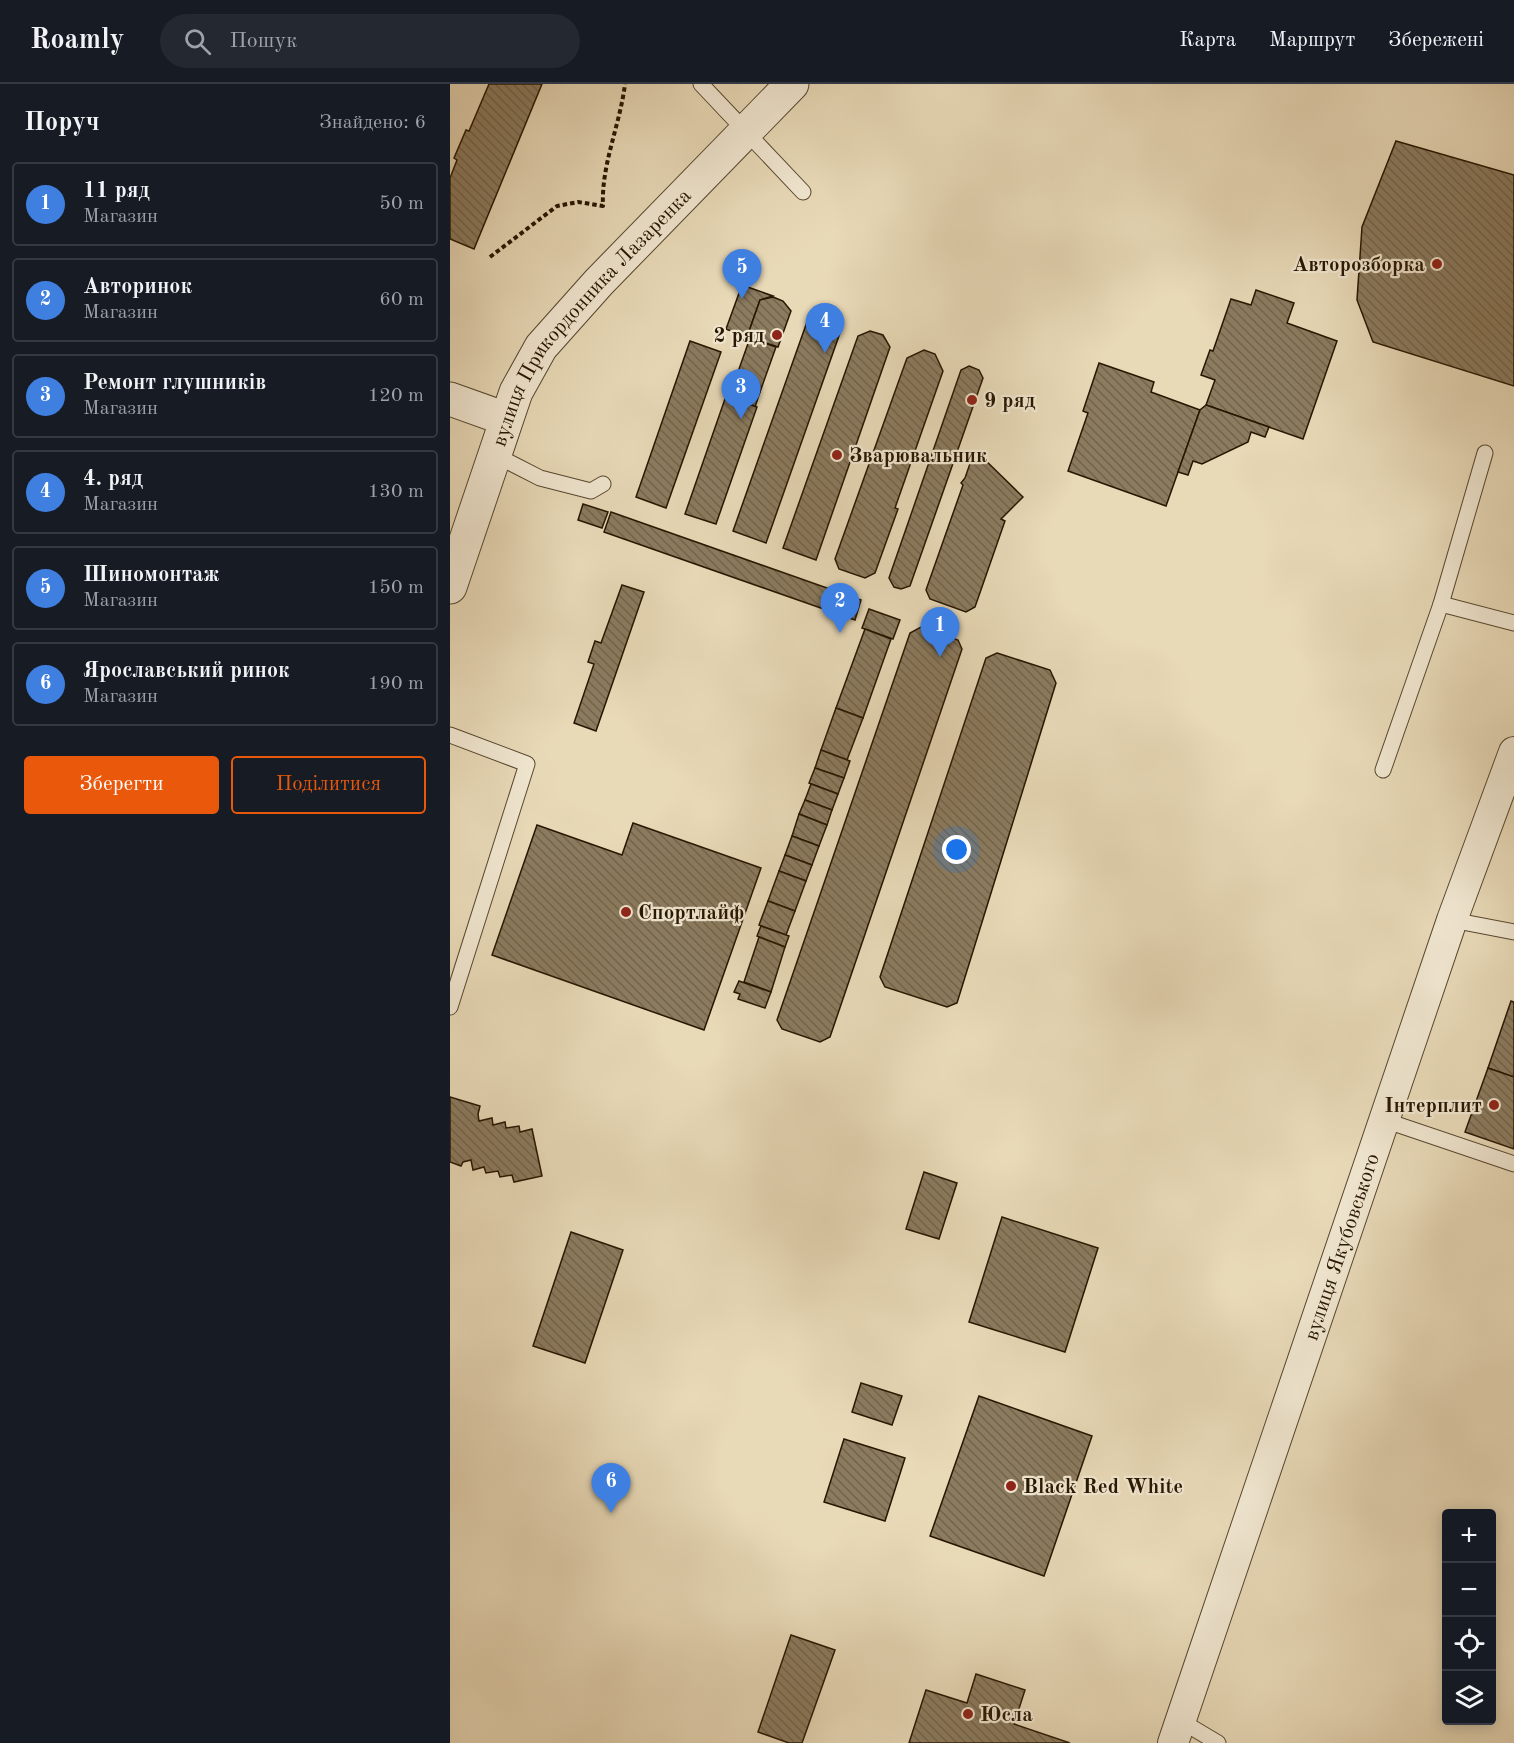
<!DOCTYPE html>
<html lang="uk">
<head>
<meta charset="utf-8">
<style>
  :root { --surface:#171b24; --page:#242831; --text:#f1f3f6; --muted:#9ea1a6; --line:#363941; --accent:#ea580c }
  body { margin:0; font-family:"Old Standard TT",serif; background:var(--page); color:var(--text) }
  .controls { position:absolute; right:18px; bottom:18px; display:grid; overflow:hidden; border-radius:6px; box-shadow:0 3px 15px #0003 }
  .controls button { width:54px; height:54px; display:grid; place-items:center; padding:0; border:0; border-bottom:2px solid var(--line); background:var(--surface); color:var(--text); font:30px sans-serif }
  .you { position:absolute; left:507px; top:766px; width:21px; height:21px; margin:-15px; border:4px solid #fff; border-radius:50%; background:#1a73e8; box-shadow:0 0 0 9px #1a73e833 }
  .badge { display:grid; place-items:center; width:39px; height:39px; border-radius:50%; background:var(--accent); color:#fff; font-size:20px; font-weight:700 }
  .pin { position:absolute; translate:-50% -50px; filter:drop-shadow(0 2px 3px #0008) }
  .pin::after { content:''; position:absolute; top:32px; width:21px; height:18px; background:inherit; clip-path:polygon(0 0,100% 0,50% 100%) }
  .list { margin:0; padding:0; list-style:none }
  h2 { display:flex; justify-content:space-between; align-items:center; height:78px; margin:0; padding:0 24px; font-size:26px }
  h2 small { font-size:20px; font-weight:400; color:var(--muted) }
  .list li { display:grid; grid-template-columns:39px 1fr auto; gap:18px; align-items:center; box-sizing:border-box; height:84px; margin:0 12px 12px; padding:0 12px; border:2px solid var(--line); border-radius:6px }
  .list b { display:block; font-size:22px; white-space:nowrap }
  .list p { margin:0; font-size:20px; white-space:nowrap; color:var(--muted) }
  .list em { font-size:20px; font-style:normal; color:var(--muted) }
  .actions { display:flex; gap:12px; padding:18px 24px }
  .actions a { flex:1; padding:14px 0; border:2px solid var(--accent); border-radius:6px; text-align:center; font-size:21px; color:var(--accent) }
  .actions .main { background:var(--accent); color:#fff }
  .icon { flex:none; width:33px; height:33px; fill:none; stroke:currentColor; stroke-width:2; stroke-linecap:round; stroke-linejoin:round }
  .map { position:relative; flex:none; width:1064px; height:1659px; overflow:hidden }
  header { display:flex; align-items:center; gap:36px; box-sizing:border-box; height:84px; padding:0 30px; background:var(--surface); border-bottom:2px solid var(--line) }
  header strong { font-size:28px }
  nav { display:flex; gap:33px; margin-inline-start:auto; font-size:21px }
  .search { width:420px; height:54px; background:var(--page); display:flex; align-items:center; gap:15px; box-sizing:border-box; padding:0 21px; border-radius:33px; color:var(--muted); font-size:22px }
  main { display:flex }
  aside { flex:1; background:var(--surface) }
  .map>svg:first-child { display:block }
  .building { fill:url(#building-back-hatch); stroke:#271600; stroke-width:1.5 }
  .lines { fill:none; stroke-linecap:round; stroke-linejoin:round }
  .service-casing { stroke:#57472e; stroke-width:17 }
  .minor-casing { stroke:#57472e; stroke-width:32 }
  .tertiary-casing { stroke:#57472e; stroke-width:35 }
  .path { stroke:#271600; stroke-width:4; stroke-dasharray:4.5 3; stroke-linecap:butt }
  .service { stroke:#f0e6d0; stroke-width:15 }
  .minor { stroke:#f0e6d0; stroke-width:30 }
  .tertiary { stroke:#f0e6d0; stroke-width:33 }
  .poi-dot { fill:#8f2418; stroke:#f0e6d0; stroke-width:2 }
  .labels { text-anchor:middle; stroke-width:4.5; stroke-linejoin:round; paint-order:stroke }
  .poi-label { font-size:21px; font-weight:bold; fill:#271600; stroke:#f0e6d0; text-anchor:start }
  .street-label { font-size:21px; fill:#271600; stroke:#f0e6d0 }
</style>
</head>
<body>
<header>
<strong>Roamly</strong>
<div class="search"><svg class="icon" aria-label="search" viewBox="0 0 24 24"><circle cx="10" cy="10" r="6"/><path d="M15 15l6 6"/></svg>Пошук</div>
<nav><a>Карта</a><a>Маршрут</a><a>Збережені</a></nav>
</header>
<main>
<aside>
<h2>Поруч<small>Знайдено: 6</small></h2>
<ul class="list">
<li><span class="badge" style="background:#3f7fe0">1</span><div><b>11 ряд</b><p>Магазин</p></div><em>50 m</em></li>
<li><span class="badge" style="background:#3f7fe0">2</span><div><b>Авторинок</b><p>Магазин</p></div><em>60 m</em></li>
<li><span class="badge" style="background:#3f7fe0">3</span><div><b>Ремонт глушників</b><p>Магазин</p></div><em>120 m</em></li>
<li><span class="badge" style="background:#3f7fe0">4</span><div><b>4. ряд</b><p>Магазин</p></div><em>130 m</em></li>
<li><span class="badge" style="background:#3f7fe0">5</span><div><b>Шиномонтаж</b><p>Магазин</p></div><em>150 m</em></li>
<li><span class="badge" style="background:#3f7fe0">6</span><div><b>Ярославський ринок</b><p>Магазин</p></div><em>190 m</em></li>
</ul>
<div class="actions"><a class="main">Зберегти</a><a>Поділитися</a></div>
</aside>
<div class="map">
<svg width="1064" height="1659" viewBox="0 0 1064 1659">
  <defs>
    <pattern id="building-back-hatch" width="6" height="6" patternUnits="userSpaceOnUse" patternTransform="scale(1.5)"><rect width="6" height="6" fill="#8b7b5f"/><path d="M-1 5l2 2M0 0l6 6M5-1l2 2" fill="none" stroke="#72644c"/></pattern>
  </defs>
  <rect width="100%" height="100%" fill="#e8d9b7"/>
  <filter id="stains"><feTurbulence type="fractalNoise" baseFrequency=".00333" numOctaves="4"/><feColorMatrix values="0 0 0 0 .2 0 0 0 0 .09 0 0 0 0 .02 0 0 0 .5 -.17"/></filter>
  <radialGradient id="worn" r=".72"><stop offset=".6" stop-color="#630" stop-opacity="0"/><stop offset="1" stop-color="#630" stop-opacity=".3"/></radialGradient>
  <g class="building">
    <polygon points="39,0 92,0 24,165 0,155 0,94 7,76 4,74 16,46 19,47"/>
    <polygon points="946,57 1064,91 1064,302 923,258 907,216 912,143"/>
    <polygon points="292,201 323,212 310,216 297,253 276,245"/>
    <polygon points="806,206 844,219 837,239 887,257 853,355 756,321 765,296 751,291 760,266 763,267 781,215 801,221"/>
    <polygon points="323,213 333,217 341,227 328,263 297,253 310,216"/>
    <polygon points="372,230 383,234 391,246 316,459 283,447 358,235"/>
    <polygon points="420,247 433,251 440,263 366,476 333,464 408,252"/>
    <polygon points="300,254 326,263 310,308 284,299"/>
    <polygon points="240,257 271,268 216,424 186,413"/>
    <polygon points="474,266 485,270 493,287 445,424 448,425 425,489 415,494 389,485 385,475 457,274"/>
    <polygon points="649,279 704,298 701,308 750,326 716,422 618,387 638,329 633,327"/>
    <polygon points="519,282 529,286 533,294 460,502 451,505 444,503 439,494 511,286"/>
    <polygon points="284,299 310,308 305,323 279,313"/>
    <polygon points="276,312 307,323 266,440 235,430"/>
    <polygon points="756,321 819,343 815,353 801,348 798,358 752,380 743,377 738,391 728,388 750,326"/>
    <polygon points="523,371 534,375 573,413 551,435 555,437 525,523 516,528 480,515 476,506 513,401 511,399 515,394"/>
    <polygon points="133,420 158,428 152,444 128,436"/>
    <polygon points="161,428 411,516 405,536 154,448"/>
    <polygon points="172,501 194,508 146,647 124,639 144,580 138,578 145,557 151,559"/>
    <polygon points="419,525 450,536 443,555 412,544"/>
    <polygon points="471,543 508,556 512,565 380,953 370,958 332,945 327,936 460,549"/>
    <polygon points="415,545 441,555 413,634 386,624"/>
    <polygon points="547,569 600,586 606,599 507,919 497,923 435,903 430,893 536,574"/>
    <polygon points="386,624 413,634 397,676 371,666"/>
    <polygon points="371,666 400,677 394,694 365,684"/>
    <polygon points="365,684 394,694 388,710 359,699"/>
    <polygon points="361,700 388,710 382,726 355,716"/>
    <polygon points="355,716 382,726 377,741 349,730"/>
    <polygon points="349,730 377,741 369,762 342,752"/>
    <polygon points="183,739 311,784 254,946 42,871 87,741 172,771"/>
    <polygon points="342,752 369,762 362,781 335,771"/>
    <polygon points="335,771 362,781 356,797 329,787"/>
    <polygon points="329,787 356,797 345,827 318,817"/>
    <polygon points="318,817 345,827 336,851 309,841"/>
    <polygon points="311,842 339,852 335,863 307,852"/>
    <polygon points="309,853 335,863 321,908 294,898"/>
    <polygon points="289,897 321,908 315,924 288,915 290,910 284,908"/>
    <polygon points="1061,917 1064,918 1064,993 1038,984"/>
    <polygon points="1038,984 1064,993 1064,1065 1015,1048"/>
    <polygon points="0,1013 30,1022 28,1030 29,1037 42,1034 43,1041 55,1038 56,1044 69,1042 70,1048 82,1045 92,1092 64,1098 62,1091 50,1093 48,1087 36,1089 34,1083 23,1086 21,1076 13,1078 11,1082 0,1078"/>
    <polygon points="474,1088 507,1099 489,1155 456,1145"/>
    <polygon points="552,1133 648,1164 615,1268 519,1238"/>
    <polygon points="121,1148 173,1166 135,1279 83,1262"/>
    <polygon points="411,1299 452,1312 442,1341 402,1328"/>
    <polygon points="529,1312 642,1352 594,1492 480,1452"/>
    <polygon points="394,1355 455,1374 435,1437 374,1418"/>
    <polygon points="341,1551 385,1566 352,1659 339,1659 308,1648"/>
    <polygon points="526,1590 575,1606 564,1640 620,1659 459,1659 476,1606 517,1619"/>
  </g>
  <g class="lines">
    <g class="service-casing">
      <g id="service">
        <polyline points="251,0 353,108"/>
        <polyline points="45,371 90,394 141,407 153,400"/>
        <polyline points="991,520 1035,369"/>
        <polyline points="0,651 77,680 0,923"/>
        <polyline points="933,686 991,520 1064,539"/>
        <polyline points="1002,836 1064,848"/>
        <polyline points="934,1036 1064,1080"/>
        <polyline points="731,1637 768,1659"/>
      </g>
    </g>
    <g class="minor-casing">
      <g id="minor">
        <path id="s1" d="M723,1659L1002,836L1064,668"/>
      </g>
    </g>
    <g class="tertiary-casing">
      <g id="tertiary">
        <polyline points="0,315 56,335"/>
        <path id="s2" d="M0,503L66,308L91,263L149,198L342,0"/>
      </g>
    </g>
    <path class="path" d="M40,173L107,122L128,118L153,122C151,81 170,41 175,0"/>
    <use href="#service" class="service"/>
    <use href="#minor" class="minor"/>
    <use href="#tertiary" class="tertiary"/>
  </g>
  <g class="poi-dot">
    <circle cx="987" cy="180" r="6"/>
    <circle cx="327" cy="251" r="6"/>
    <circle cx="522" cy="316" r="6"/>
    <circle cx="387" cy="371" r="6"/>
    <circle cx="176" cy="828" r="6"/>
    <circle cx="1044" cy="1021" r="6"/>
    <circle cx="561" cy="1402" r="6"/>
    <circle cx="518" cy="1630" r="6"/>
  </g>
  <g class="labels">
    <g class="poi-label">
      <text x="975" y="187" text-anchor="end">Авторозборка</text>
      <text x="315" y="258" text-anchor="end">2 ряд</text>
      <text x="534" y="323">9 ряд</text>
      <text x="399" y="378">Зварювальник</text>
      <text x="188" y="835">Спортлайф</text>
      <text x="1032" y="1028" text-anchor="end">Інтерплит</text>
      <text x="573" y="1409">Black Red White</text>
      <text x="530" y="1637">Юсла</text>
    </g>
    <g class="street-label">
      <text dy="7" stroke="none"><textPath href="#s2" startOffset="310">вулиця Прикордонника Лазаренка</textPath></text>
      <text dy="7" stroke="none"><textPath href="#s1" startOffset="524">вулиця Якубовського</textPath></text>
    </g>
  </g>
  <rect width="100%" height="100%" filter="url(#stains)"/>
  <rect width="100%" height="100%" fill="url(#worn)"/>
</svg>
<div class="controls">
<button>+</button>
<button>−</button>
<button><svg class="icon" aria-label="locate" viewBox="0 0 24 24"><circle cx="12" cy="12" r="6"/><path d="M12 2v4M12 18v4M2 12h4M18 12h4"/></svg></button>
<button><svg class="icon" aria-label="layers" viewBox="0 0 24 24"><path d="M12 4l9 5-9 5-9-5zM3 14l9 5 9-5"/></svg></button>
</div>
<div class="you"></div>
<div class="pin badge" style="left:490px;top:573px;background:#3f7fe0">1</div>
<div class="pin badge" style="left:390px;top:549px;background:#3f7fe0">2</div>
<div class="pin badge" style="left:291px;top:335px;background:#3f7fe0">3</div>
<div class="pin badge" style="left:375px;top:269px;background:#3f7fe0">4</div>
<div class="pin badge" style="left:292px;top:215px;background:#3f7fe0">5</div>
<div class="pin badge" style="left:161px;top:1429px;background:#3f7fe0">6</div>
</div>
</main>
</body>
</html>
